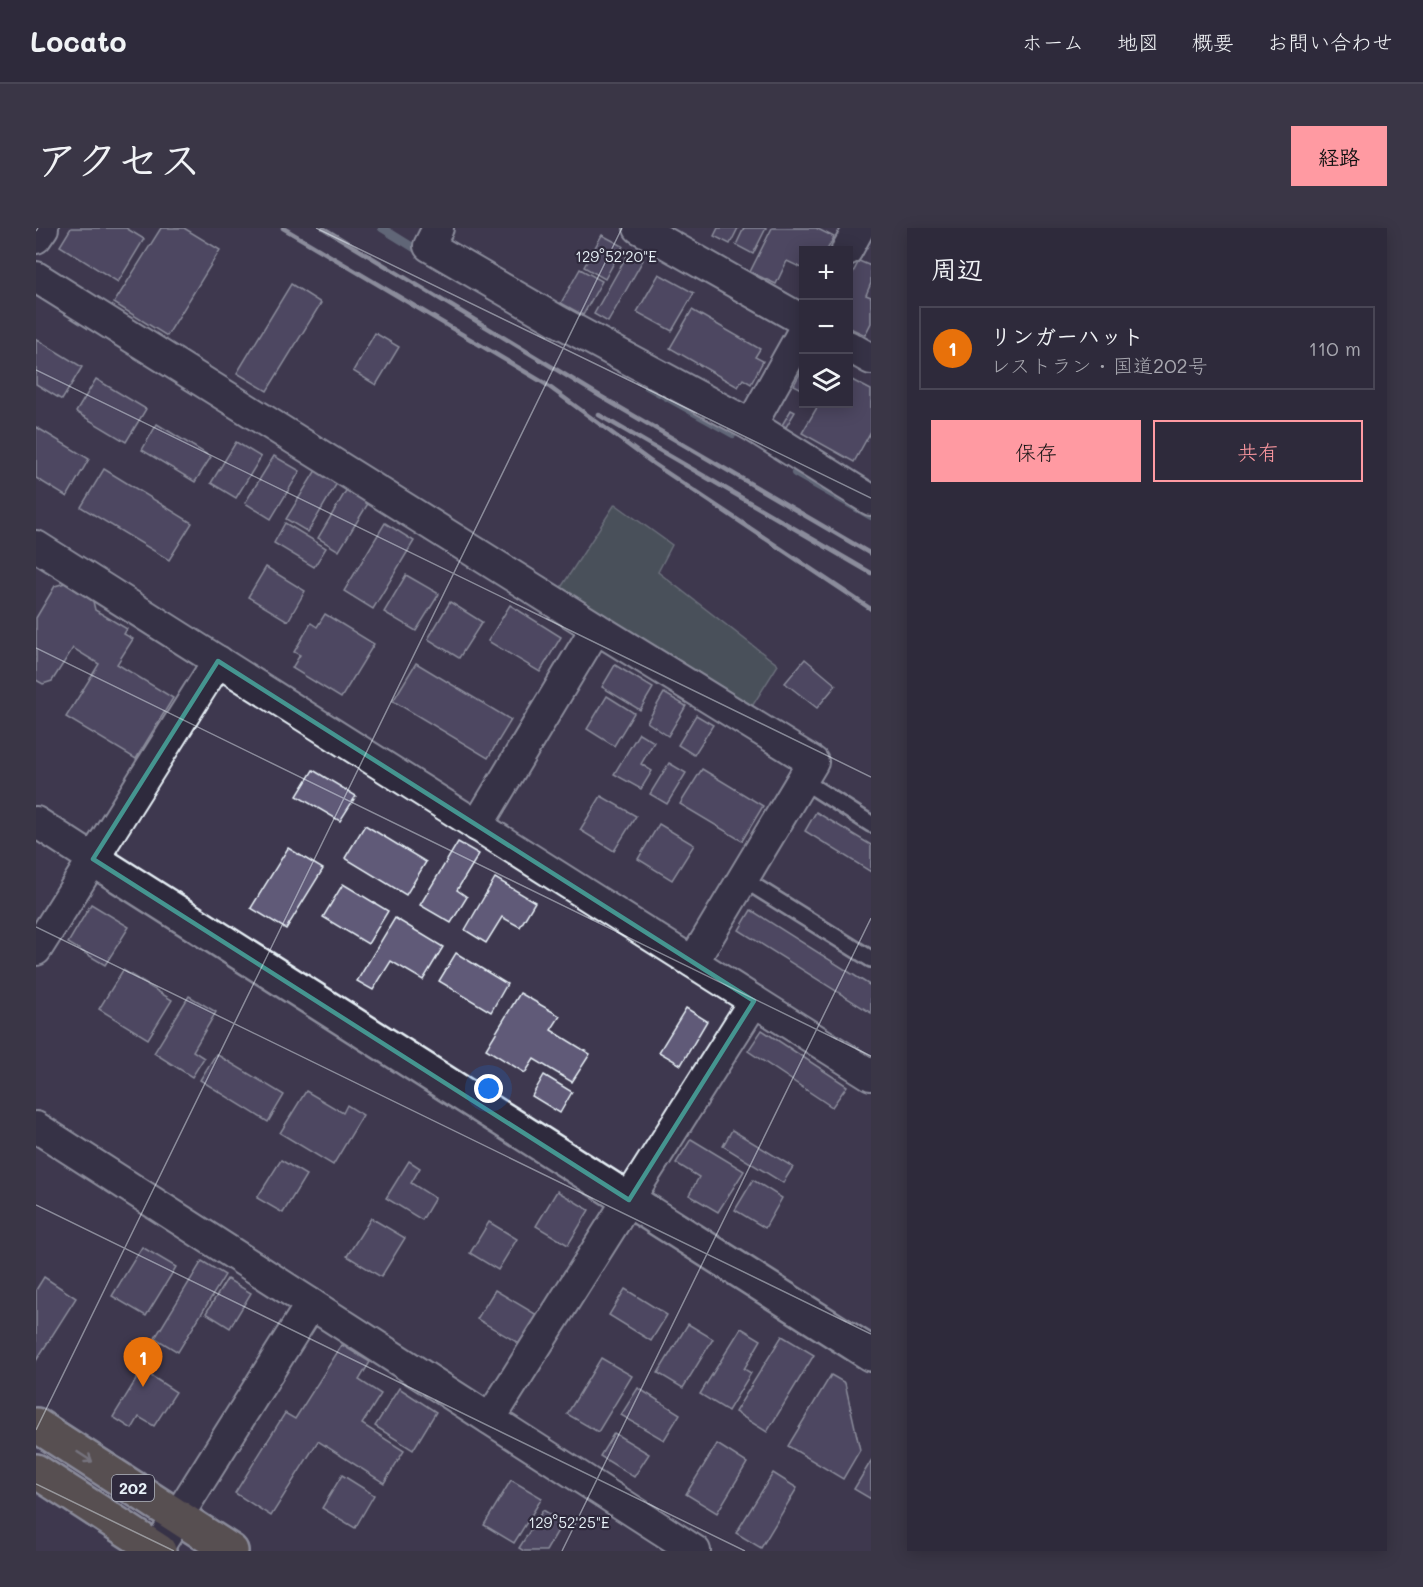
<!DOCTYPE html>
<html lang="ja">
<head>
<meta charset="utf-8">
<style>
  :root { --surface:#2e2a3b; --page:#3a3646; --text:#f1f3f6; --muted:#a7a7af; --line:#494655; --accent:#ff9aa2 }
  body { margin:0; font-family:Mali,"Klee One",sans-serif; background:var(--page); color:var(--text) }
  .controls { position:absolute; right:18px; top:18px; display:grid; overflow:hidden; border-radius:0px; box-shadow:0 3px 15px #0003 }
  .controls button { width:54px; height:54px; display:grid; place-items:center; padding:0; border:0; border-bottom:2px solid var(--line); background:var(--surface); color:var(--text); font:30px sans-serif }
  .you { position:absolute; left:453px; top:861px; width:21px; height:21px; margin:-15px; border:4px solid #fff; border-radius:50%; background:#1a73e8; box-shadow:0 0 0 9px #1a73e833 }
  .badge { display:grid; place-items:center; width:39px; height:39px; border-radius:50%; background:var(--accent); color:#fff; font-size:20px; font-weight:700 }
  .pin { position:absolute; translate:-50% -50px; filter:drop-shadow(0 2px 3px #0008) }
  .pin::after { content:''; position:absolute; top:32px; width:21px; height:18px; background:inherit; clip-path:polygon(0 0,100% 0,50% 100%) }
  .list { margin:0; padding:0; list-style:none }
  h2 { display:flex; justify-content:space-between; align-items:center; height:78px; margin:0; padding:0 24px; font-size:26px }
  h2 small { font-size:20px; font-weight:400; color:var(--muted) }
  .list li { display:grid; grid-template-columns:39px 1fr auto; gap:18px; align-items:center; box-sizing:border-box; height:84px; margin:0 12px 12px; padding:0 12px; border:2px solid var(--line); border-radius:0px }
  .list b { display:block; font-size:22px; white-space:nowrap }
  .list p { margin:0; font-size:20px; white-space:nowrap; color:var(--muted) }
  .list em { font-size:20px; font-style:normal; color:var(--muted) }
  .actions { display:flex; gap:12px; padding:18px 24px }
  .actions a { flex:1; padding:14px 0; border:2px solid var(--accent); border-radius:0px; text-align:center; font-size:21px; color:var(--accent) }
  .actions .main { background:var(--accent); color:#111 }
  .icon { flex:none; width:33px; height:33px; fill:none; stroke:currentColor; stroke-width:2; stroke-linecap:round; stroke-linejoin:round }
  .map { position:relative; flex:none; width:835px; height:1323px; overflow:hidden; border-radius:0px }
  header { display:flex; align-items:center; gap:36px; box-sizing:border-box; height:84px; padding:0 30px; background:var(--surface); border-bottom:2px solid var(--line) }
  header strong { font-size:28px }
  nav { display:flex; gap:33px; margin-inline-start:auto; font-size:21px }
  .intro { display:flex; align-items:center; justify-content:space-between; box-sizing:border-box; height:144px; padding:0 36px }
  h1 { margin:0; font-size:42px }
  .button { padding:15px 27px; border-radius:0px; background:var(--accent); color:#111; font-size:21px; font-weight:700 }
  main { display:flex; gap:36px; padding:0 36px }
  aside { flex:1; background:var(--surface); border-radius:0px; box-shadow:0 3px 15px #0003 }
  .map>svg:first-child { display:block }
  .green { fill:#586e69; stroke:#a0b0b0; stroke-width:1.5 }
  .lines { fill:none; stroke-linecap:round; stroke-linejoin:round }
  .stream { stroke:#8b9ea9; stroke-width:8 }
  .building { fill:#615a78; stroke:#e8f1f8; stroke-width:1.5 }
  .lane-casing { stroke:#e8f1f8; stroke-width:20 }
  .street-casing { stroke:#e8f1f8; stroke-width:34 }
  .secondary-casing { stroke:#e8f1f8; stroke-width:38 }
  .highway-casing { stroke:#e8f1f8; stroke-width:38 }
  .lane { stroke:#2f2a3d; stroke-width:15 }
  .street { stroke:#2f2a3d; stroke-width:30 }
  .secondary { stroke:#2f2a3d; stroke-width:33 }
  .highway { stroke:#756a55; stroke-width:33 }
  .rail { stroke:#e8f1f8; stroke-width:4.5 }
  .oneway { stroke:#babbb7 }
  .marked { fill:none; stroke:#459590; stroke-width:4.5; stroke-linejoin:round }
  .ticks { fill:none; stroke:#e8f1f8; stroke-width:1.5; stroke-opacity:0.45 }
  .labels { text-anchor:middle; stroke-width:4.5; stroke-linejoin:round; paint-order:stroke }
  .shield { fill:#2f2a3d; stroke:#b0b5c0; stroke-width:1.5 }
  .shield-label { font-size:16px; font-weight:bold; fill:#e8f1f8 }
  .ticks-label { font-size:15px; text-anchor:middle; fill:#e8f1f8; stroke:#2f2a3d; stroke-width:4.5; stroke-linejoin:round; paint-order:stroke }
</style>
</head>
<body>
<header>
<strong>Locato</strong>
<nav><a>ホーム</a><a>地図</a><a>概要</a><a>お問い合わせ</a></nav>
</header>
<div class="intro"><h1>アクセス</h1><a class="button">経路</a></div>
<main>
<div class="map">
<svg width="835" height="1323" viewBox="0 0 835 1323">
  <rect width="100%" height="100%" fill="#3e384f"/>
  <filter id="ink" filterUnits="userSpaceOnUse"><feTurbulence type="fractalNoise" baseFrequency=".0167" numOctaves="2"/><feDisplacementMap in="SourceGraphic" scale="12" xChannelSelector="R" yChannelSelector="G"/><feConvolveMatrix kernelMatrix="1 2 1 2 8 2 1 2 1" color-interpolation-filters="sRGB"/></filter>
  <g filter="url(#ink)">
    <polygon class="green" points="579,276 636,317 622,344 742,437 715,480 524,361"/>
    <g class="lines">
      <g class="stream">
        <polyline points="346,0 388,26"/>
        <polyline points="611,158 697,206"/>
        <polyline points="759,245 835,288"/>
      </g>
    </g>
    <g class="building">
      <polygon points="35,0 90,0 108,11 82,54 24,18"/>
      <polygon points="125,0 148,0 184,22 131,108 78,75"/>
      <polygon points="682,0 702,0 694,16 678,8"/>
      <polygon points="708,0 730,0 717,26 700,17"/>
      <polygon points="736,0 780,0 798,9 791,22 768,22 768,41 751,33 740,56 714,44"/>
      <polygon points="566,7 587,18 569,51 548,39"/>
      <polygon points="593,24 607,32 572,94 558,86"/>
      <polygon points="823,33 835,38 835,55 830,67 835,69 835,95 829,107 812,99 812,54"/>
      <polygon points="544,41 566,53 547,87 525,75"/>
      <polygon points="623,46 658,65 636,103 601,84"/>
      <polygon points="255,56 285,75 231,163 201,145"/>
      <polygon points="656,82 724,121 719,129 727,133 715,156 707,151 702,159 634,120"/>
      <polygon points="339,105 363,119 340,157 317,143"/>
      <polygon points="0,111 46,139 26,172 0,156"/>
      <polygon points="768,138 768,162 758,157"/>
      <polygon points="812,150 835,162 835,203 818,234 766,205 783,176 812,176"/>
      <polygon points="60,151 110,181 90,214 40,184"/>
      <polygon points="755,182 759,184 750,199 746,197"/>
      <polygon points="121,196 175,229 159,254 106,222"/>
      <polygon points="0,199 53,231 31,269 0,250"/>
      <polygon points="200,214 225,229 200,270 175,255"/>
      <polygon points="238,228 264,243 235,291 209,275"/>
      <polygon points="68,241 156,295 133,332 45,279"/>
      <polygon points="280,242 301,255 272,304 250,291"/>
      <polygon points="311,261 333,274 303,323 282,310"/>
      <polygon points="249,295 290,320 278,339 238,315"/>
      <polygon points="349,295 378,313 337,381 308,363"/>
      <polygon points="230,339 269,363 252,393 212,369"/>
      <polygon points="370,347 403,366 380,403 348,384"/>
      <polygon points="29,355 57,373 59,382 91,401 88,406 97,411 81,436 137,470 100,531 30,489 63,436 37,420 16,453 7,456 0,452 0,390 19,358"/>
      <polygon points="414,374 446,394 423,430 392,411"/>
      <polygon points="474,377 525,409 504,444 452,413"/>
      <polygon points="289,386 338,416 305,470 256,440 264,427 258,424 275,395 281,399"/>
      <polygon points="769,431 800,457 781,480 749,455"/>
      <polygon points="380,435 475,492 452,530 357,473"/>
      <polygon points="579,437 617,460 604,482 566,459"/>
      <polygon points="628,465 650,478 632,508 611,494"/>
      <polygon points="571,468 598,485 578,518 551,501"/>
      <polygon points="660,487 677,497 658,527 642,517"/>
      <polygon points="603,505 618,514 605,536 616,543 605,561 578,546"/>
      <polygon points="633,535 650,545 631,576 614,566"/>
      <polygon points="666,541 727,578 706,613 644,576"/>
      <polygon points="277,542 320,568 304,593 261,568"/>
      <polygon points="565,568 600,588 578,623 544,602"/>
      <polygon points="780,584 835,617 835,644 769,603"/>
      <polygon points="623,596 658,617 636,652 602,631"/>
      <polygon points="329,597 390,634 370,667 309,630"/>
      <polygon points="422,614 443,626 421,662 431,669 415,695 384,677"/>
      <polygon points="252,620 287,641 250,701 215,680"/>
      <polygon points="459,650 499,674 484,699 466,689 450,715 429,702"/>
      <polygon points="307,656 352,683 332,716 287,689"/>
      <polygon points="55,676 93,699 69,737 32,715"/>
      <polygon points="715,682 835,758 835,785 703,702"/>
      <polygon points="359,690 407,719 387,752 355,733 337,762 321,753"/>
      <polygon points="420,725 471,756 455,784 403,753"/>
      <polygon points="87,742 136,772 112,811 63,781"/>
      <polygon points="484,765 524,788 515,802 554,826 536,854 498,831 489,845 450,821"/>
      <polygon points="153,768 180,784 157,823 168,830 156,849 118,825"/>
      <polygon points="650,780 671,793 645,837 623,824"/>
      <polygon points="726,802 811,858 796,879 712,823"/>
      <polygon points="180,826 248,867 232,894 164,852"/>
      <polygon points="508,847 536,864 524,885 496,868"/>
      <polygon points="270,863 307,885 311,877 327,887 297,937 244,905"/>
      <polygon points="696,902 757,939 747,955 687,918"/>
      <polygon points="655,911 708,943 682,984 653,967 663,949 640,935"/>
      <polygon points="245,932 270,947 247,985 221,970"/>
      <polygon points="373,933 384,940 375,955 399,970 386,992 350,970"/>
      <polygon points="717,952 746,970 729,1000 699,982"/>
      <polygon points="521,963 553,982 532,1017 500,998"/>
      <polygon points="335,990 369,1010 345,1049 311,1028"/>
      <polygon points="453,994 481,1011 462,1042 434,1025"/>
      <polygon points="106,1019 140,1039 110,1088 76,1068"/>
      <polygon points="166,1033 189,1047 142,1124 119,1110"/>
      <polygon points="8,1049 40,1070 0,1133 0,1062"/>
      <polygon points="191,1051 215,1065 194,1100 170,1085"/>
      <polygon points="589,1061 631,1087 615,1113 573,1087"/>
      <polygon points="459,1062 501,1087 484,1116 441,1091"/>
      <polygon points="652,1096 677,1111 647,1160 622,1145"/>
      <polygon points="705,1100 725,1112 708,1141 715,1145 692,1183 664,1166"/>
      <polygon points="746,1108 778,1127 731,1204 699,1184"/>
      <polygon points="306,1117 334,1134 323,1152 345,1166 326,1196 368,1223 348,1255 282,1213 235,1288 199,1265 249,1185 259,1191"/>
      <polygon points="565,1130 596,1148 562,1204 531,1186"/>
      <polygon points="106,1142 140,1164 118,1198 103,1189 96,1201 77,1189"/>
      <polygon points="795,1147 809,1155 824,1222 807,1251 752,1218"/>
      <polygon points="363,1160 400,1184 377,1222 339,1198"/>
      <polygon points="602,1160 644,1186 628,1212 585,1187"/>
      <polygon points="578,1205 613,1226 598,1249 564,1228"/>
      <polygon points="681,1216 711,1235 681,1285 650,1266"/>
      <polygon points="835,1233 835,1271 818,1261"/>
      <polygon points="737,1245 761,1260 725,1320 700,1305"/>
      <polygon points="306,1247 338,1267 319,1300 286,1280"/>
      <polygon points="475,1252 506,1270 478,1315 448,1297"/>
      <polygon points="507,1282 527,1294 510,1323 488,1323 483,1320"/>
    </g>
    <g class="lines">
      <g class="lane-casing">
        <g id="lane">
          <polyline points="766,552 835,596"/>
          <polyline points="707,651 835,731"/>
        </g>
      </g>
      <g class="street-casing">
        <g id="street">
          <polyline points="402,0 393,18 522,93 715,197 835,272"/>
          <polyline points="603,0 768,93"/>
          <polyline points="0,10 7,0"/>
          <polyline points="811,22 823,0"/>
          <polyline points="0,49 560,400 777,534 657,734"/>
          <polyline points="812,118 835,131"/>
          <polyline points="715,197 768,102"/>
          <polyline points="0,318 835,847"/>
          <polyline points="0,594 57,631"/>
          <polyline points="441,598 560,400"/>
          <polyline points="0,722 182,433"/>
          <polyline points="0,899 659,1323"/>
          <polyline points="454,1191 718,773"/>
          <polyline points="120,1323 275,1076"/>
        </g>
      </g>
      <g class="secondary-casing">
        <polyline id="secondary" points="57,631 835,1126"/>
      </g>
      <g class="highway-casing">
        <g id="highway">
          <polyline points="0,1197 195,1323"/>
          <polyline points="0,1243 123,1323"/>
        </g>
      </g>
      <use href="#lane" class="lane"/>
      <use href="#street" class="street"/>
      <use href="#secondary" class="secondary"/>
      <use href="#highway" class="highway"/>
      <g class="rail">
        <polyline points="247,0 508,155 618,236 835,381"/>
        <polyline points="287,0 564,168 835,326"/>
        <polyline points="563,187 835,345"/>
      </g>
    </g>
    <defs><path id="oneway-shaft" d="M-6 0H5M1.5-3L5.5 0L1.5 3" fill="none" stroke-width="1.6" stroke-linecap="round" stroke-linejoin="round" transform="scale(1.5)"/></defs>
    <use class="oneway" href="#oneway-shaft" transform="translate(49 1229) rotate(33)"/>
  </g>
  <path d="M0 0H835V1323H0ZM182,433L718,773L593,972L57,631Z" fill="#3e384f" fill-opacity=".55" fill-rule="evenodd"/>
  <path class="marked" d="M182,433L718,773L593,972L57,631Z"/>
  <path class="ticks" d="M280,0L835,270M0,3L2,0M0,142L835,549M0,420L835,828M0,699L835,1106M0,977L709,1323M0,1202L586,0M0,1256L138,1323M526,1323L835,690"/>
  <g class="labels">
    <rect class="shield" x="76" y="1247" width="42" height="26" rx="4.5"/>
    <g class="shield-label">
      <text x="97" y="1266">202</text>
    </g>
  </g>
  <g class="ticks-label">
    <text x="580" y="34">129°52'20"E</text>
    <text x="533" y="1300">129°52'25"E</text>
  </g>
</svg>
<div class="controls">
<button>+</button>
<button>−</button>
<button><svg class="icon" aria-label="layers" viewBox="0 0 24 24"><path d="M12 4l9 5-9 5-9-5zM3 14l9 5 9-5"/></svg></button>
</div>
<div class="you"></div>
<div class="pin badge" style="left:107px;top:1159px;background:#e8710a">1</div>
</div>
<aside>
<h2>周辺<small></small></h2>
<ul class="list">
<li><span class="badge" style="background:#e8710a">1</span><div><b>リンガーハット</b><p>レストラン · 国道202号</p></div><em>110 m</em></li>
</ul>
<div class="actions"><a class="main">保存</a><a>共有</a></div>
</aside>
</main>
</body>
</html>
